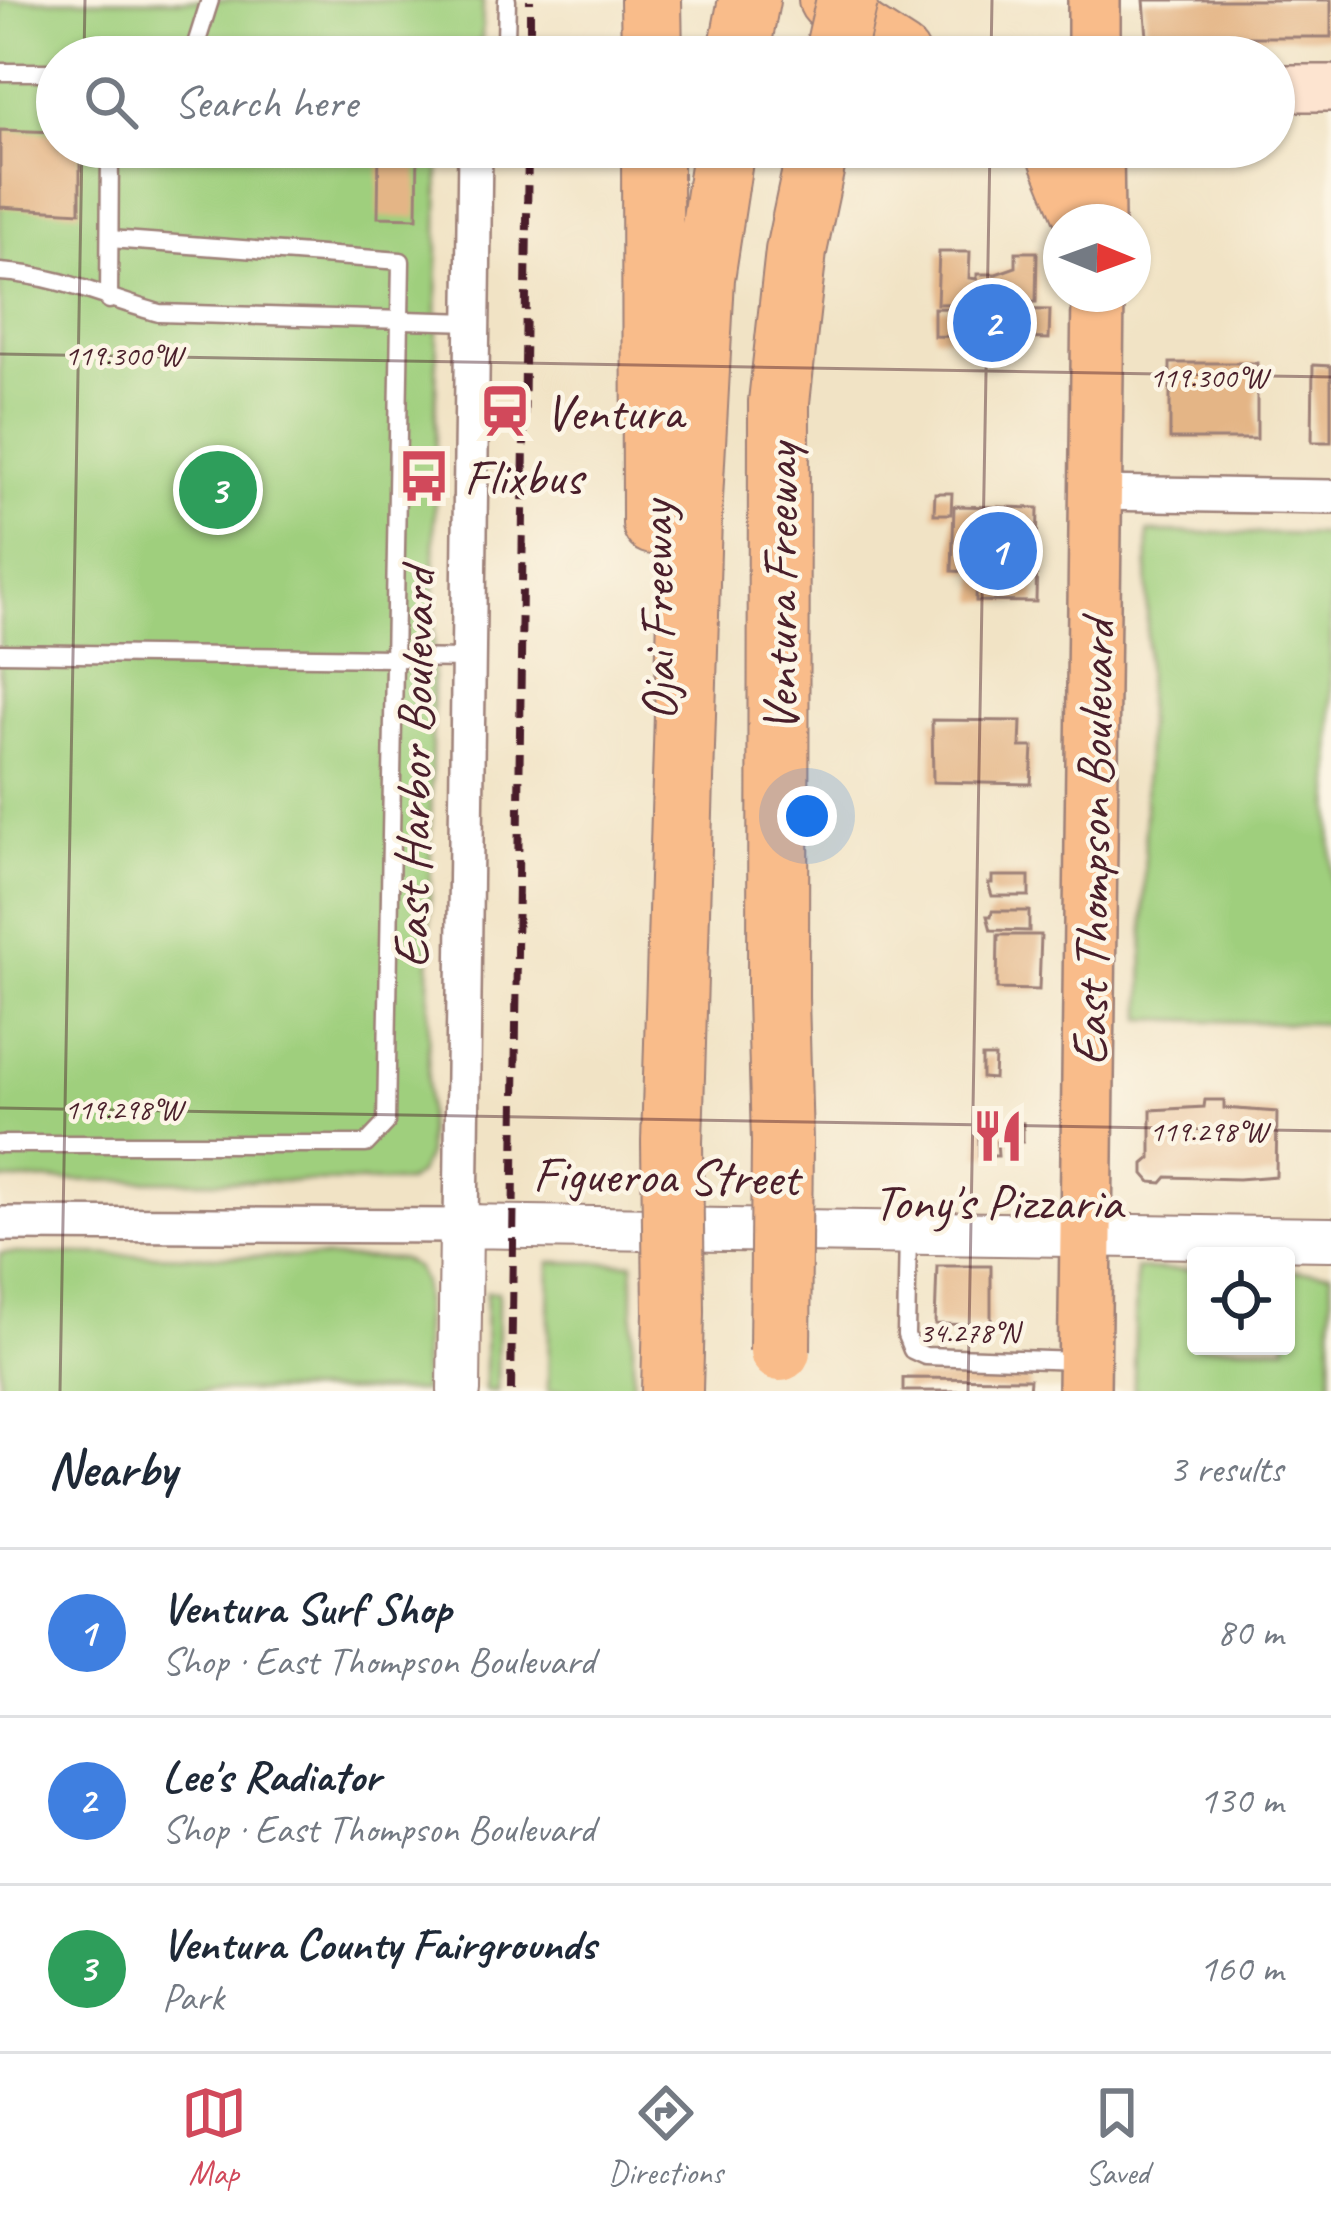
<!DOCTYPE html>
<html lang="en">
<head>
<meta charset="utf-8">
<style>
  :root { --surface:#fff; --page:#f6f6f7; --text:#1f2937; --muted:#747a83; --line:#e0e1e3; --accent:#d1495b }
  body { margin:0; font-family:Caveat,sans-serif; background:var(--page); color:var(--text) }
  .controls { position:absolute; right:36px; bottom:36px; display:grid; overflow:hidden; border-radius:12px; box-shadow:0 3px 9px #0004 }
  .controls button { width:108px; height:108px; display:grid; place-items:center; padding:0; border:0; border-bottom:3px solid var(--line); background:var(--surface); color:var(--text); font:60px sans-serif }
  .compass { position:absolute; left:1043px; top:204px; width:108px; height:108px; border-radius:50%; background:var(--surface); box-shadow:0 3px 9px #0004; rotate:91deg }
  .you { position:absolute; left:807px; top:816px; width:42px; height:42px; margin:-30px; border:9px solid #fff; border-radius:50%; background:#1a73e8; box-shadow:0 0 0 18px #1a73e833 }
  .badge { display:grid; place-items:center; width:78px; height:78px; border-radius:50%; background:var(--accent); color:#fff; font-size:39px; font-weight:700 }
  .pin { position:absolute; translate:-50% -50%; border:6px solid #fff; box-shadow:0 3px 12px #0006 }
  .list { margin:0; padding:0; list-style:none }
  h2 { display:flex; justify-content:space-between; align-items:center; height:156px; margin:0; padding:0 48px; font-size:51px }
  h2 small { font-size:39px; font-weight:400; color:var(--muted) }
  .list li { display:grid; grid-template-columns:78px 1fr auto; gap:36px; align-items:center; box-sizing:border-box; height:168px; padding:0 48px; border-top:3px solid var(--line) }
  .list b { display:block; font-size:45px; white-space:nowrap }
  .list p { margin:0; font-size:39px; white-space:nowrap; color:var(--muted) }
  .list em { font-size:39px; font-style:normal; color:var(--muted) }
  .icon { flex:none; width:66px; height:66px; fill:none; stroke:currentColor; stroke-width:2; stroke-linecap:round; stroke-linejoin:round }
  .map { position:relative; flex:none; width:1331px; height:1391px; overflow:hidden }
  .search { position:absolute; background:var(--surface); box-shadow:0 3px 9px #0004; left:36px; right:36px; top:36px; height:132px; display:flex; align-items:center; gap:30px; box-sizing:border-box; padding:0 42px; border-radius:66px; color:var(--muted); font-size:45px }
  .sheet { height:660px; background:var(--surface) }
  nav { display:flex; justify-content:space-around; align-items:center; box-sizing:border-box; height:168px; border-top:3px solid var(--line); background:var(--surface); font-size:33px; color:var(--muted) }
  nav a { display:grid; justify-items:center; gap:6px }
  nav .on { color:var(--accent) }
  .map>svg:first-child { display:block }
  .green { fill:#9fcf7d; stroke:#747754; stroke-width:3 }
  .building { fill:#e4b586 }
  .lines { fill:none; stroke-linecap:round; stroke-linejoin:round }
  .service-casing { stroke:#9e8178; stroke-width:21 }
  .minor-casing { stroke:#9e8178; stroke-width:38 }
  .tertiary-casing { stroke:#9e8178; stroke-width:46 }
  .secondary-casing { stroke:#9e8178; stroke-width:50 }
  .primary-casing { stroke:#9e8178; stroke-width:56 }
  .motorway-casing { stroke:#9e8178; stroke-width:64 }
  .service { stroke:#fff; stroke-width:16 }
  .minor { stroke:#fff; stroke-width:33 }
  .tertiary { stroke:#fff; stroke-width:42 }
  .secondary { stroke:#fde4d0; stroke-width:45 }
  .primary { stroke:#f9bc8a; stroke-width:51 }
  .motorway { stroke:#f9bc8a; stroke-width:60 }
  .rail { stroke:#4a1f2b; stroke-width:8; stroke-dasharray:18 9; stroke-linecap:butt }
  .motorway-bridge-casing { stroke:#9e8178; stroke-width:64; stroke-linecap:butt }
  .motorway-bridge { stroke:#f9bc8a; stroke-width:60 }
  .ticks { fill:none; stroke:#4a1f2b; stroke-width:3; stroke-opacity:0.45 }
  .labels { text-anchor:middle; stroke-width:9; stroke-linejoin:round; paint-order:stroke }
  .poi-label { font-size:51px; fill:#4a1f2b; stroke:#fcf5e5; text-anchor:start }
  .street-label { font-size:51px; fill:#4a1f2b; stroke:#fcf5e5 }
  .ticks-label { font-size:30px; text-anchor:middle; fill:#4a1f2b; stroke:#fcf5e5; stroke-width:9; stroke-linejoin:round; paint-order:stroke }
</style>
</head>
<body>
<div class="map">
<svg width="1331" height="1391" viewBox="0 0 1331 1391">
  <rect width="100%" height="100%" fill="#fcf5e5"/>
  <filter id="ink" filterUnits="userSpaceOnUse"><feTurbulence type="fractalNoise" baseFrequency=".00833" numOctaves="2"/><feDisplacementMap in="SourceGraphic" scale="24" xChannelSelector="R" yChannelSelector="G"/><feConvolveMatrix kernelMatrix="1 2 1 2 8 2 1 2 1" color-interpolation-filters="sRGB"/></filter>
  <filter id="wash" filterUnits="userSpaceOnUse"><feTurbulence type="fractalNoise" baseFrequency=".004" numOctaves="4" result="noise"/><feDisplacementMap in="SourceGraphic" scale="48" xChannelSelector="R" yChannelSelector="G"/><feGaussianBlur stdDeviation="2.7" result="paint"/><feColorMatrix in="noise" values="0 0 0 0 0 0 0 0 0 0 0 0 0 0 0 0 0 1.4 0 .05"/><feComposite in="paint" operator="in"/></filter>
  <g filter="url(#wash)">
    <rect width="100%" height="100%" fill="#f1e3c5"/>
    <g class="green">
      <polygon points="0,0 483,0 482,39 464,52 410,50 409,57 57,57 57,147 439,147 427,1154 418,1174 407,1182 0,1180"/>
      <polygon points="1148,532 1331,535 1331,1024 1143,1019"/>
      <polygon points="0,1253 401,1259 416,1268 423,1282 423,1391 0,1391"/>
      <polygon points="550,1262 633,1263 633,1391 548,1391"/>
      <polygon points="1136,1269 1196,1270 1196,1346 1286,1346 1286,1271 1331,1272 1331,1391 1134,1391"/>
      <polygon points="486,1292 498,1292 497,1391 485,1391"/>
    </g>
    <g id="blocks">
      <g class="building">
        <polygon points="1144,0 1331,0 1331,37 1147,37"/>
        <polygon points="0,130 57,132 57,147 80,147 80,212 0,207"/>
        <polygon points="379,147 418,147 417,218 378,217"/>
        <polygon points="939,252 970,252 969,278 977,279 977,274 996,274 1016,267 1016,252 1037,252 1036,302 937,304"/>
        <polygon points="934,308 1050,310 1049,339 934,336"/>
        <rect x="1170" y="363" width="87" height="76"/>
        <polygon points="1313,365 1331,366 1331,442 1312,442"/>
        <polygon points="935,493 952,493 951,514 934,514"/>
        <polygon points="954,506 1038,508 1036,602 976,601 977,572 952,571"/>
        <polygon points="932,720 1021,721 1020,747 1033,747 1031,784 933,782"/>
        <polygon points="992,876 1029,876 1029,896 992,896 988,883 992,883"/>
        <polygon points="992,911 1029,911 1029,931 991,930 987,916 991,916"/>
        <polygon points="998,935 1041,935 1039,990 997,989"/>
        <polygon points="982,1057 995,1057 994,1079 982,1078"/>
        <polygon points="1205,1100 1224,1100 1224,1108 1277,1112 1276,1176 1239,1179 1167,1177 1162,1183 1151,1182 1144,1174 1144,1164 1151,1158 1151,1110 1204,1107"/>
        <polygon points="989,1121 1023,1123 1023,1142 997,1142 998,1156 979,1156 979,1125 989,1125"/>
        <polygon points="937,1266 991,1266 991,1325 935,1324"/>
        <polygon points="903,1378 1030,1379 1029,1391 903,1391"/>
      </g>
    </g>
  </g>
  <g filter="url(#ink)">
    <use href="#blocks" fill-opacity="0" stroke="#9e8178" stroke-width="3"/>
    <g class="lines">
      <g class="service-casing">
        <g id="service">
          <polyline points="192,57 210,0"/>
          <polyline points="493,57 506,41 507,0"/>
          <polyline points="0,72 57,72"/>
          <path d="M0,272C57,275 105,298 159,313L473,322"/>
          <polyline points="109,300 110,147"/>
          <polyline points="0,653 468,659"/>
          <polyline points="0,1144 366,1144 386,1123 401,261 110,239"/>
          <polyline points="908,1233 906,1335 912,1350 925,1356 1078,1361"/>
        </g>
      </g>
      <g class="minor-casing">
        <g id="minor">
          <polyline points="1097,493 1331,497"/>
          <polyline points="0,1224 461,1226 475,147"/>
        </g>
      </g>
      <g class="tertiary-casing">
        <polyline id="tertiary" points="459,1391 461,1226 1331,1239"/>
      </g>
      <g class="secondary-casing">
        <polyline id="secondary" points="1274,88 1331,88"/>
      </g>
      <g class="primary-casing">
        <g id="primary">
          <polyline points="1094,57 1094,0"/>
          <polyline points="1097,147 1098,222"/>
          <polyline points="1084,1391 1098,294"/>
        </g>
      </g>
      <g class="motorway-casing">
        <g id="motorway">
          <polyline points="651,0 652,57"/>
          <polyline points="829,0 861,32 900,57"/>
          <polyline points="738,57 749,0"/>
          <polyline points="652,147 653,524"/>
          <polyline points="1056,147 1087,222"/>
          <polyline points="672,1142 691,517 704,278 724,147"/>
          <polyline points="782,1142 778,998 779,402 796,251 818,147"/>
          <polyline points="672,1391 674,1312"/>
        </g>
      </g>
      <use href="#service" class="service"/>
      <use href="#minor" class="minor"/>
      <use href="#tertiary" class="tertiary"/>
      <use href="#secondary" class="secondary"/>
      <use href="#primary" class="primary"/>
      <use href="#motorway" class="motorway"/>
      <g class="rail">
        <polyline points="530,57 530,0"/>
        <polyline points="511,1391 528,147"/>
      </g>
      <g class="motorway-bridge-casing">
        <g id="motorway-bridge">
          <polyline points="834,57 847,0"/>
          <polyline points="672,1142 674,1312"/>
          <polyline points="780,1351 782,1142"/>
        </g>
      </g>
      <use href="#motorway-bridge" class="motorway-bridge"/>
    </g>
  </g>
  <path class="ticks" d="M84,57L85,0M991,57L992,0M0,354L1331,377M0,1108L1331,1131M60,1391L82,147M968,1391L990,147"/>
  <defs>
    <g id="station-bare" transform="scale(4.14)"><path d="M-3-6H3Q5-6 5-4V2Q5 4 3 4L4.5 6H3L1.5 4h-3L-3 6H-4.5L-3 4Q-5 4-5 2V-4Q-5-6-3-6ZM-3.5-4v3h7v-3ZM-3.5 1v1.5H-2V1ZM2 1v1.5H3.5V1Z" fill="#d1495b" stroke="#fcf5e5" stroke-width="2.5" paint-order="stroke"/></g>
    <g id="bus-bare" transform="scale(4.14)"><path d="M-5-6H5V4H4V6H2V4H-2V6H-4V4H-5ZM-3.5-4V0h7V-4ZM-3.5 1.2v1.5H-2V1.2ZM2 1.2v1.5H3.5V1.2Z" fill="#d1495b" stroke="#fcf5e5" stroke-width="2.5" paint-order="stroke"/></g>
    <g id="restaurant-bare" transform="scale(4.14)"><path d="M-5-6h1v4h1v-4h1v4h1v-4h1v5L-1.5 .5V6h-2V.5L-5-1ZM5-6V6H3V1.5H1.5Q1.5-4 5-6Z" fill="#d1495b" stroke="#fcf5e5" stroke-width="2.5" paint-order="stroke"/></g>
  </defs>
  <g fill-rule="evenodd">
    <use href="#station-bare" x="505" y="411"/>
    <use href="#bus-bare" x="424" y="476"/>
    <use href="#restaurant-bare" x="998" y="1136"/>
  </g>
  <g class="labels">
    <g class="poi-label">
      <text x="545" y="429">Ventura</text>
      <text x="464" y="494">Flixbus</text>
      <text x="998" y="1219" text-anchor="middle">Tony's Pizzaria</text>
    </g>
    <g class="street-label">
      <text transform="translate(779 588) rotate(-90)" y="18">Ventura Freeway</text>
      <text transform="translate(656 611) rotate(-91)" y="18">Ojai Freeway</text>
      <text transform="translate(413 768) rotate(-89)" y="18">East Harbor Boulevard</text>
      <text transform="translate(1092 843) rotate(-89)" y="18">East Thompson Boulevard</text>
      <text transform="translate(666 1175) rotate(1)" y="18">Figueroa Street</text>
    </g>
  </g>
  <g class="ticks-label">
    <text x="123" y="365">119.300°W</text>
    <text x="1208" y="387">119.300°W</text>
    <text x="123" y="1119">119.298°W</text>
    <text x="1208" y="1141">119.298°W</text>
    <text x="969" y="1342">34.278°N</text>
  </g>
</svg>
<div class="controls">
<button><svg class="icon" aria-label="locate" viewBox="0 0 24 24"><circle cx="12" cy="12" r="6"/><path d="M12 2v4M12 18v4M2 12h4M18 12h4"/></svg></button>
</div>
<svg class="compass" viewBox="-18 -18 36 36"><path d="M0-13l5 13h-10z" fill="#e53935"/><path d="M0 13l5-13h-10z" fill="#747a83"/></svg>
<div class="you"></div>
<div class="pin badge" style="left:998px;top:551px;background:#3f7fe0">1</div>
<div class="pin badge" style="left:992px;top:323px;background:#3f7fe0">2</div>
<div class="pin badge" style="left:218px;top:490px;background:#2e9e5b">3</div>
<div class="search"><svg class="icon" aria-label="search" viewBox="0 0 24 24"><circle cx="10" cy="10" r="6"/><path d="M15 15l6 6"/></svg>Search here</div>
</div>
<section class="sheet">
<h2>Nearby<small>3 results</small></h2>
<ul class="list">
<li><span class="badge" style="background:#3f7fe0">1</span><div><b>Ventura Surf Shop</b><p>Shop · East Thompson Boulevard</p></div><em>80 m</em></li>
<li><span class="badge" style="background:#3f7fe0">2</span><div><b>Lee's Radiator</b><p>Shop · East Thompson Boulevard</p></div><em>130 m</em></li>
<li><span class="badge" style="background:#2e9e5b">3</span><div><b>Ventura County Fairgrounds</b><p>Park</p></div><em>160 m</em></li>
</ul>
</section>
<nav>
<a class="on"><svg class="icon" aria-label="map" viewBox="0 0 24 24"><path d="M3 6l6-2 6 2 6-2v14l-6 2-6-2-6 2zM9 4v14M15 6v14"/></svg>Map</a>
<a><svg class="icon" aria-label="directions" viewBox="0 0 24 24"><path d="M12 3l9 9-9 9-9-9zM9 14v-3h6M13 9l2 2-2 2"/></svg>Directions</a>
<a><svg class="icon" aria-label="saved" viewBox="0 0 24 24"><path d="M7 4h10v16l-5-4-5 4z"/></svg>Saved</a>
</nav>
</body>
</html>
